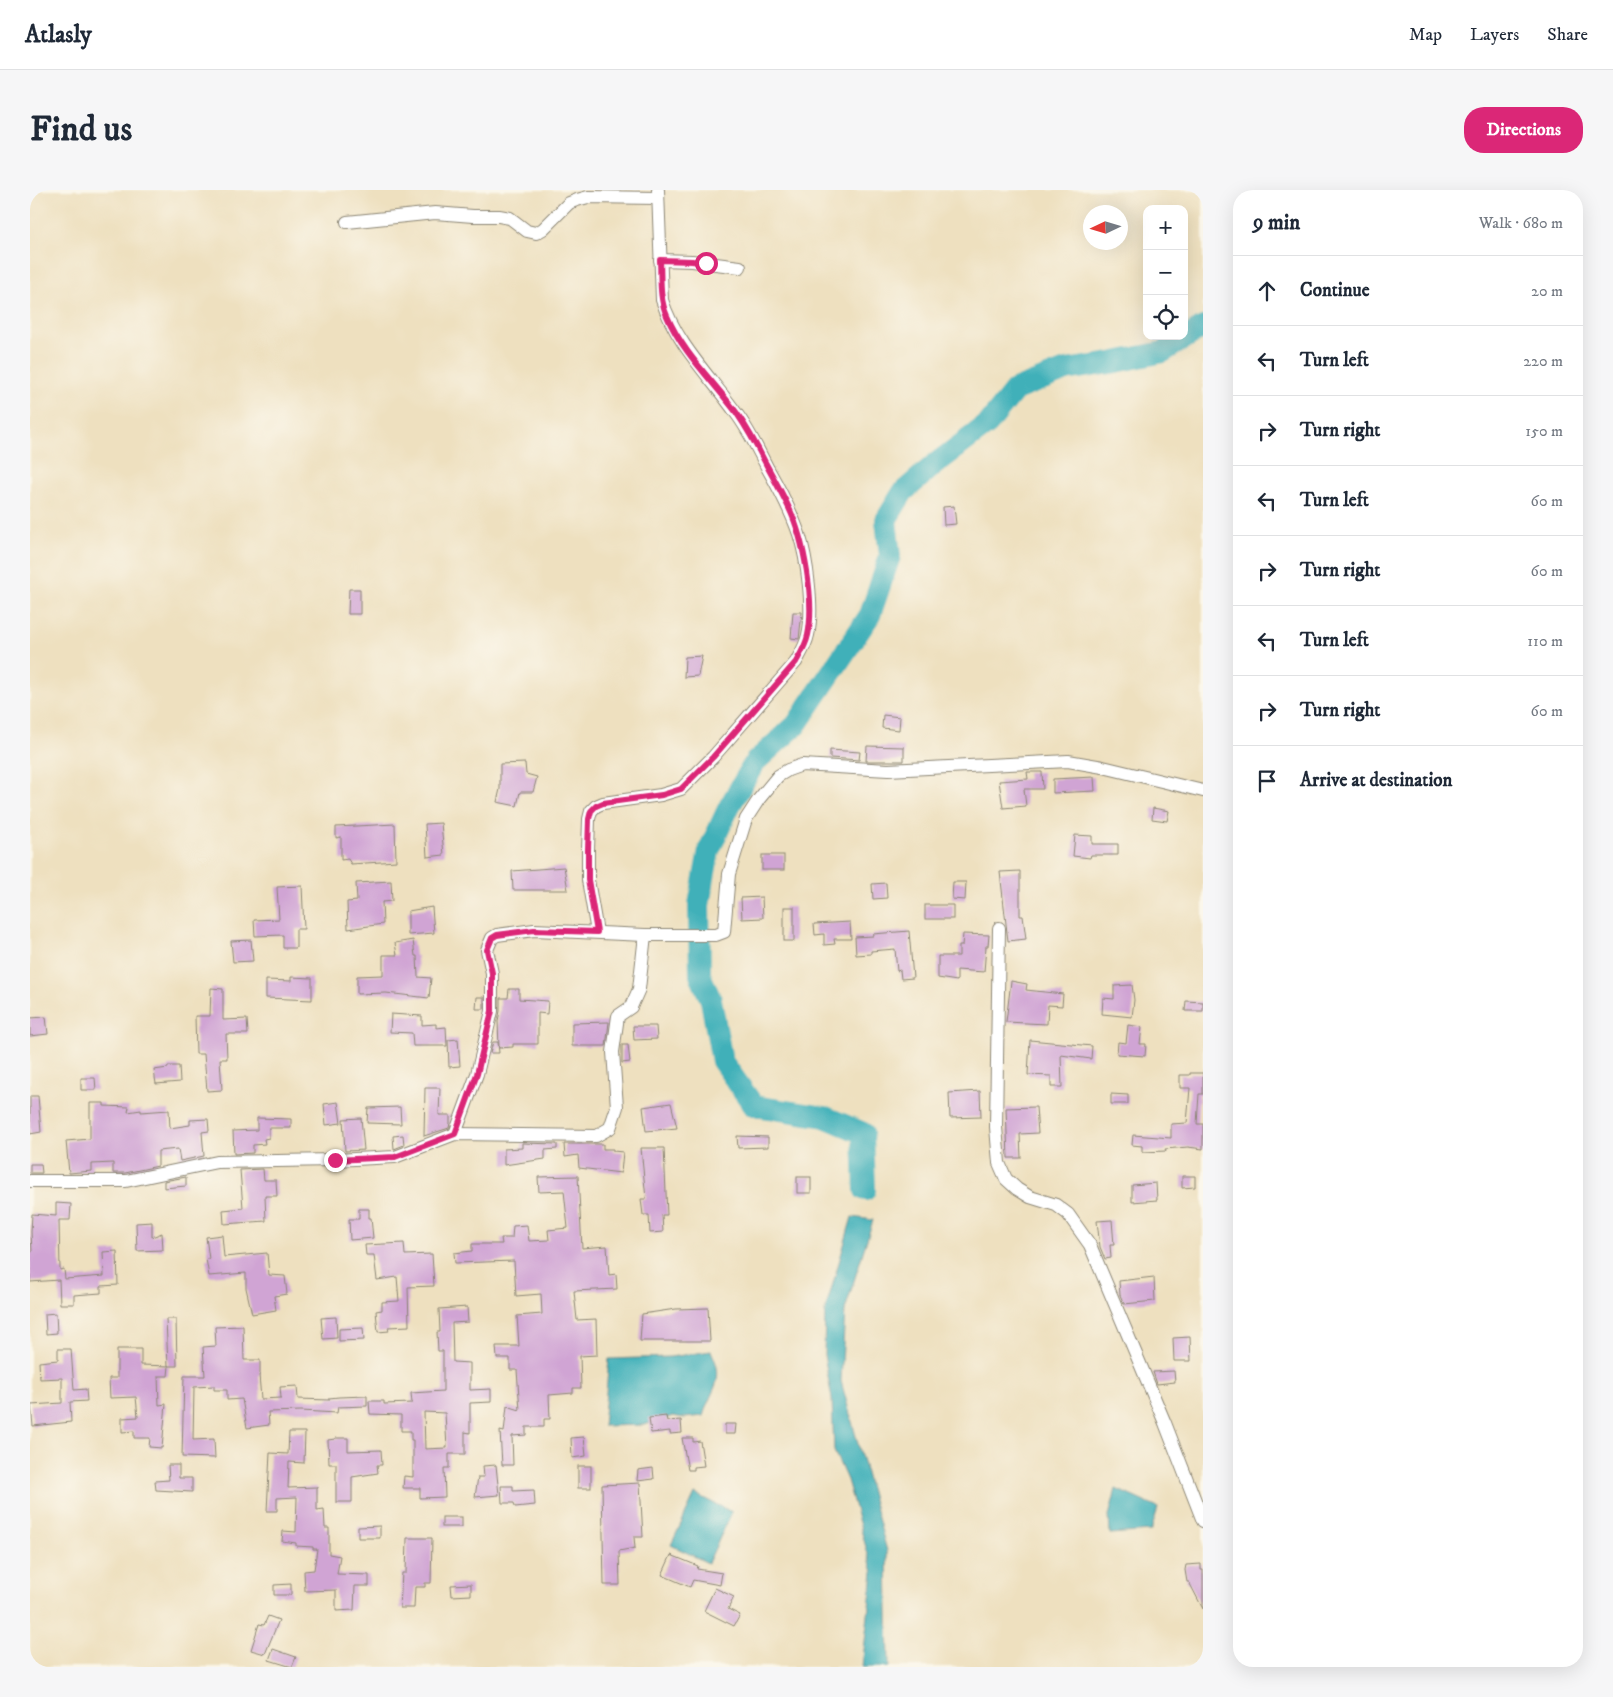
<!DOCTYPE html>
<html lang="en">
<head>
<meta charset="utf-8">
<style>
  :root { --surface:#fff; --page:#f6f6f7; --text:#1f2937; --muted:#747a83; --line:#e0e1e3; --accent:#db2777 }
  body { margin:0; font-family:"IM FELL DW Pica",serif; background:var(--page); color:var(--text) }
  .controls { position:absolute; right:15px; top:15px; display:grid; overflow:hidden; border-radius:10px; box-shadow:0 5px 20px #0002 }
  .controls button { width:45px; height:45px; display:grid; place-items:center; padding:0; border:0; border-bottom:1px solid var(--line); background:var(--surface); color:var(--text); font:25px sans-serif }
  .compass { position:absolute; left:1053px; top:15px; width:45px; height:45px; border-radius:50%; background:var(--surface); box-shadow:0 5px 20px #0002; rotate:266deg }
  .stop { position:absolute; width:15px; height:15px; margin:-11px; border:4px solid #db2777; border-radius:50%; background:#fff }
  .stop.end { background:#db2777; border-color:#fff; box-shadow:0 1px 5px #0008 }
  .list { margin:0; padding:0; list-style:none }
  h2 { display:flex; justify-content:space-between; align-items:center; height:65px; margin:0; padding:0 20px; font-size:21px }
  h2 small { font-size:16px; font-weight:400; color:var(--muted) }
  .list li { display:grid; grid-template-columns:32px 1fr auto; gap:15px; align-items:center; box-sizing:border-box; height:70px; padding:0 20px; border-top:1px solid var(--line) }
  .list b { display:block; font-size:19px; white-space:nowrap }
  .list em { font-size:16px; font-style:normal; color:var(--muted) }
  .icon { flex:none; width:28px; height:28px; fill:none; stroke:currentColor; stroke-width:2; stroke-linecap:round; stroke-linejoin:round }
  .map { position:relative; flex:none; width:1173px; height:1477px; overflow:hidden; border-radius:20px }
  header { display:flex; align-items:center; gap:30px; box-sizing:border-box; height:70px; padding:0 25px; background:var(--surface); border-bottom:1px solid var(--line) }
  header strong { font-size:24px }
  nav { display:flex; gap:28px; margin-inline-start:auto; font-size:18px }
  .intro { display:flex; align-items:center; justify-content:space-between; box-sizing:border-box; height:120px; padding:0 30px }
  h1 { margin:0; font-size:35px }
  .button { padding:12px 22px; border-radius:20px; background:var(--accent); color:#fff; font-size:18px; font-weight:700 }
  main { display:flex; gap:30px; padding:0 30px }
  aside { flex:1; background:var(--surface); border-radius:20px; box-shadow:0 5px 20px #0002 }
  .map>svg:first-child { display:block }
  .water { fill:#3fb0b9; stroke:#356e72 }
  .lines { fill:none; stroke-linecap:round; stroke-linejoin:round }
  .river { stroke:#3fb0b9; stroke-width:22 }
  .building { fill:#d0a4d4; fill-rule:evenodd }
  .minor-casing { stroke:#8c8675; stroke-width:14 }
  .minor { stroke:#fff; stroke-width:12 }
  .route { stroke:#db2777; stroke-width:6 }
</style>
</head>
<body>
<header>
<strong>Atlasly</strong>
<nav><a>Map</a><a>Layers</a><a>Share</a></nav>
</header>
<div class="intro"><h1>Find us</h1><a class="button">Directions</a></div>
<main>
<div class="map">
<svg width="1173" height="1477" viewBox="0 0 1173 1477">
  <rect width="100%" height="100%" fill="#fbf7ec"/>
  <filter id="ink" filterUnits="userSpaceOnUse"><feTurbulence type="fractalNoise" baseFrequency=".02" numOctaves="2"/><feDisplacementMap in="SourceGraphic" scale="10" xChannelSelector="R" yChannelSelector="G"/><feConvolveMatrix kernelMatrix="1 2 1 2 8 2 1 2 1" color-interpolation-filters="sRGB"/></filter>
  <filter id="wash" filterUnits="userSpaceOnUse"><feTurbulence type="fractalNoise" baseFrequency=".0096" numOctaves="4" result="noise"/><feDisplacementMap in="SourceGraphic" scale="20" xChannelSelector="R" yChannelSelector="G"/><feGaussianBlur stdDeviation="1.12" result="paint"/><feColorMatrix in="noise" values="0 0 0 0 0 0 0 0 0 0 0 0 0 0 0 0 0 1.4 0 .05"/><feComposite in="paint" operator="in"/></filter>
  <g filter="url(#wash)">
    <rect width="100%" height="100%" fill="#eee0bf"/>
    <g class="water">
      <polygon points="822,1027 843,1030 815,1120 811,1191 857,1361 859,1477 832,1477 843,1382 817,1290 804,1261 802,1209 794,1165 795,1121"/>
      <path d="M681,1161C696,1191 682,1197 673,1226L654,1228L643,1226L614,1235L573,1236L579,1169L640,1167Z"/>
      <polygon points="1086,1299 1128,1318 1121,1341 1080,1344 1079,1326"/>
      <polygon points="665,1304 702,1322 678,1373 641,1355"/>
    </g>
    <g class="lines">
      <polyline class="river" points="835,1000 833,943 795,927 724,916 692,871 681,810 670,785 669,715 679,660 699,617 725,572 766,535 840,425 860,366 856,330 873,302 904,275 958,234 985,200 1036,180 1081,173 1133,162 1173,137"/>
    </g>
    <g id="blocks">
      <g class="building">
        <polygon points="924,316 926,334 914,335 913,317"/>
        <polygon points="319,399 330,399 330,424 318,424"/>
        <polygon points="763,422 772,422 769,449 761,448"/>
        <polygon points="672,466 668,486 654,487 655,467"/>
        <polygon points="853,525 870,527 869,540 852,538"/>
        <polygon points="837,556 874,557 874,571 836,571"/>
        <polygon points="800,560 830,562 829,570 800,568"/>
        <polygon points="495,573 496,584 507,587 503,602 490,602 487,616 467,612 470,599 470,574"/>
        <polygon points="997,582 1012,582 1013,599 994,599 996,616 973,618 969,591 998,589"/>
        <polygon points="1064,587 1065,601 1023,603 1023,589"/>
        <polygon points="1123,618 1139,621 1137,631 1122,629"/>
        <polygon points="411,633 414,665 397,667 395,634"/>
        <polygon points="365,634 366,671 321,674 318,669 311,670 311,647 306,648 306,637"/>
        <polygon points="1045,645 1062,646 1062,654 1088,654 1088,665 1061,665 1060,668 1043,666"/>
        <rect x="732" y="665" width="22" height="15"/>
        <polygon points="534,677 538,700 483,700 482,681"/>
        <polygon points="990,681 990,726 993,726 996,749 978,751 970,682"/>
        <polygon points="361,691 362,711 352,712 353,734 318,739 317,712 327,711 326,693"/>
        <polygon points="923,692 936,692 935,710 922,709"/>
        <polygon points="856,693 857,708 843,709 842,694"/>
        <polygon points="272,696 274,739 266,739 266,758 253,758 253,745 225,746 224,730 249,729 247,697"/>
        <polygon points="732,707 733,728 712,729 711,708"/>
        <rect x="895" y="715" width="28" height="14"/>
        <polygon points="402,717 404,743 378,745 378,721"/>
        <rect x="754" y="717" width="10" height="34"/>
        <polygon points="820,732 821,749 804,749 805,754 794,755 794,744 785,745 784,734"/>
        <polygon points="879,741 883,788 871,789 870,780 867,781 865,759 841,761 841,764 826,765 825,747 843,746 843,744"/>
        <polygon points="933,744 959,745 958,756 956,756 954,782 927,780 927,791 908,788 908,766 929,766 929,756 932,756"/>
        <polygon points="221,750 223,771 203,772 201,751"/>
        <polygon points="383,750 385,766 387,766 388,787 401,788 399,808 356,803 327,804 327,786 353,785 353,765 367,765 365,753"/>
        <polygon points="261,787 282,788 282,810 236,808 236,790 261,791"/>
        <polygon points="981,791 997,794 996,800 1033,804 1032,816 1018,815 1017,834 976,832"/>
        <polygon points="1102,795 1104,810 1102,827 1072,824 1073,808 1084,809 1084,796"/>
        <polygon points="181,798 193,799 193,830 217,829 218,844 196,844 197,869 190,869 192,900 177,901 174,864 166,864 165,826 180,826"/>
        <polygon points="479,799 489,799 489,809 518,811 517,824 508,823 508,854 483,854 483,857 469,858 468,831 470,821 470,808 478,808"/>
        <polygon points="447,807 454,807 454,819 446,819"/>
        <polygon points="1156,811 1173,812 1173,821 1155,821"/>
        <polygon points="361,824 392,826 392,835 406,834 406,838 416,837 417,856 383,856 382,843 360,842"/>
        <polygon points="16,827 18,844 0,846 0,828"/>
        <polygon points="579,832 576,856 542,856 542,833"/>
        <polygon points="1098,835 1112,837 1110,854 1116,854 1115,866 1087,864 1088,852 1096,853"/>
        <polygon points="603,836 626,836 627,849 604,850"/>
        <polygon points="428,849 430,876 419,877 418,850"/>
        <polygon points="1000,850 1062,856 1061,869 1031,865 1032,897 1021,897 1021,886 998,885"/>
        <polygon points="463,852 468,852 469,863 460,863"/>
        <polygon points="592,855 598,855 600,872 592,873"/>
        <polygon points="138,876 149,876 150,892 126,894 124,880 138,878"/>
        <polygon points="1160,883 1173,883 1173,904 1169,904 1167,934 1173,934 1173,959 1158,957 1135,959 1136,961 1112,962 1112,956 1102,955 1103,945 1141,948 1141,934 1157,933 1160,898 1150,898 1150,885 1160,885"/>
        <polygon points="51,888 65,888 66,900 51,900"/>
        <polygon points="395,898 410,898 409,925 420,925 420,933 419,938 394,946"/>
        <polygon points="950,901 951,927 920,928 919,903"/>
        <polygon points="1081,904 1098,905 1098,914 1081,914"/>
        <polygon points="0,906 8,906 11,942 0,944"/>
        <polygon points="308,912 311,933 296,935 294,914"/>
        <polygon points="60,913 74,913 74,916 99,917 98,922 111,920 111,922 139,920 140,938 160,935 160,930 178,929 179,941 172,942 174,966 150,971 148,959 128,961 128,976 95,983 83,983 83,973 62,974 62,981 39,983 36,951 60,949"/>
        <polygon points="641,913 647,938 616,941 613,917"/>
        <polygon points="370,917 371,934 337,933 338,918"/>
        <polygon points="1006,917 1008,943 990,944 991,968 978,968 976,918"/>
        <polygon points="227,928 261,929 261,938 239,938 239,948 234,949 235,954 223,955 223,963 204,964 203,941 227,940"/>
        <polygon points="331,928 334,960 315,961 313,929"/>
        <polygon points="373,945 374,955 364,959 363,946"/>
        <polygon points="707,946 738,947 738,957 708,958"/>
        <polygon points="492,953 527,954 527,959 515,960 515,969 474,975 474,959 492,958"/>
        <polygon points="534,954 573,954 573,959 583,959 583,961 593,962 591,983 549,978 548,965 535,967"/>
        <polygon points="611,958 634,958 637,1025 632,1025 633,1042 620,1043 619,1025 613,1025 611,1009 616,1009"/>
        <polygon points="0,974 11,974 12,983 0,983"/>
        <polygon points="233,979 234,990 246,990 247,1006 235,1006 236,1031 194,1034 193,1020 213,1018 210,980"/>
        <polygon points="548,986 552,1058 577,1056 579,1085 586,1084 587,1099 544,1101 547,1130 566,1129 567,1165 550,1166 551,1198 543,1198 543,1203 519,1205 520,1229 514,1229 514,1237 496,1237 496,1245 482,1246 483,1275 472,1275 470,1241 474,1242 477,1216 490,1220 487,1180 480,1180 480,1168 467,1168 466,1156 489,1156 487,1126 512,1124 511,1104 486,1106 484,1071 425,1073 424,1063 442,1061 442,1054 472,1054 471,1048 482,1048 483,1036 497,1035 499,1051 519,1050 518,1040 538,1038 534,1001 509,1002 508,987"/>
        <polygon points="1152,986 1165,986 1165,997 1152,998"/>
        <polygon points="156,987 156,996 134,998 134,991"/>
        <rect x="767" y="987" width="14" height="16"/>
        <polygon points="1126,993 1127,1010 1102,1012 1102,995"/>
        <polygon points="26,1013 41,1014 40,1030 29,1030 30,1080 34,1079 35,1089 74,1086 73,1062 87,1061 88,1095 71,1096 71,1103 44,1105 44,1114 30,1114 29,1090 0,1092 0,1062 2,1062 1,1042 2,1024 26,1026"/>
        <polygon points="329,1019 339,1019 339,1028 341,1028 343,1048 320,1050 319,1029 329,1029"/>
        <polygon points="1082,1030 1084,1055 1080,1055 1081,1068 1075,1069 1070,1057 1067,1031"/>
        <polygon points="122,1032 122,1047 132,1043 133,1060 107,1061 106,1033"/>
        <polygon points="192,1045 194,1067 237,1063 239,1085 255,1086 257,1104 244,1106 246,1120 222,1124 216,1098 216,1083 179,1086 176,1069 179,1069 176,1047"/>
        <polygon points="374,1053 375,1065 402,1064 404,1096 378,1097 379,1136 358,1137 359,1141 348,1142 346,1121 352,1120 352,1112 369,1111 367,1087 347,1090 344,1065 336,1065 335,1055"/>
        <polygon points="1124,1087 1125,1111 1094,1114 1090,1105 1089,1091"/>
        <path d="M437,1117L438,1132L422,1133L423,1172L440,1173V1200L461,1199V1212L440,1213V1243L435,1242V1264H419V1278H414L415,1307L390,1308V1298H373L374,1286L383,1287V1250H381V1241H371V1225L340,1224L339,1211H354V1214L382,1213L381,1203L413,1201V1161H408L407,1142H410L409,1119ZM394,1222L415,1223L417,1258L395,1259Z"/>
        <polygon points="678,1118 680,1151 610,1151 612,1124 646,1119"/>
        <polygon points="26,1123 27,1143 16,1144 15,1124"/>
        <polygon points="306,1127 307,1148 293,1149 291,1128"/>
        <polygon points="136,1129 146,1129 147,1176 138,1176"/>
        <polygon points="213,1136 214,1170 230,1170 230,1185 229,1185 231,1209 251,1208 250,1197 267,1196 268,1209 299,1210 299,1208 309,1207 337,1206 337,1216 308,1217 307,1223 271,1221 238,1222 239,1235 217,1238 212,1209 197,1210 197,1200 184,1200 184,1196 164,1197 163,1250 184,1249 185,1268 152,1267 154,1186 175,1186 173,1157 186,1156 185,1137"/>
        <polygon points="333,1138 334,1150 309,1151 309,1139"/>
        <polygon points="1160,1147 1161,1171 1144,1171 1143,1148"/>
        <polygon points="28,1159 41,1159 44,1200 56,1199 57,1211 40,1212 41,1232 3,1236 1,1215 32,1213 32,1188 10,1189 9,1172 28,1170"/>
        <polygon points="87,1159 111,1159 111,1175 139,1176 138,1186 128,1186 129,1215 136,1214 132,1258 119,1257 120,1248 104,1248 104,1241 92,1242 92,1228 108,1227 106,1207 80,1208 79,1188 87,1188"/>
        <polygon points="1144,1181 1145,1192 1127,1194 1123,1182"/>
        <polygon points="636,1226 637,1231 651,1230 652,1243 640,1244 640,1241 621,1243 619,1228"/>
        <polygon points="695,1234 706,1234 705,1244 695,1244"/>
        <polygon points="259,1242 275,1242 274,1273 259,1272 258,1298 287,1297 287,1320 294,1319 295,1338 299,1338 299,1364 310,1366 307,1384 339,1385 339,1396 325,1396 324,1420 306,1421 306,1400 275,1401 274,1381 284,1380 287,1359 283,1359 283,1357 266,1356 266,1353 252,1351 253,1341 266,1342 267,1307 247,1308 247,1321 237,1321 240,1263 258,1264"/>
        <polygon points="554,1247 556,1266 542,1268 541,1248"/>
        <polygon points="305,1248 318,1248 318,1261 351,1260 352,1275 347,1275 348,1283 322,1287 322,1312 306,1312 306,1274 299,1274 298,1250 305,1249"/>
        <polygon points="652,1248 663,1248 663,1252 670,1251 674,1276 664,1277 664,1280 658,1280"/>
        <polygon points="138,1275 149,1275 149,1288 162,1288 162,1302 126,1300 125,1291 139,1290"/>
        <polygon points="466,1275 469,1305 445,1307 448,1287 454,1287 453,1276"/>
        <rect x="548" y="1276" width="13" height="22"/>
        <polygon points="623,1278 624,1289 607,1291 608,1280"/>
        <polygon points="610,1293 613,1347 604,1347 605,1358 589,1361 590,1395 574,1395 572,1295"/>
        <polygon points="471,1296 483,1296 483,1301 504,1300 505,1315 485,1317 484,1313 472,1313"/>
        <rect x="412" y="1327" width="20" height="10"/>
        <polygon points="350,1336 350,1348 328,1348 328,1337"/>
        <polygon points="377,1348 402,1348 401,1393 395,1393 395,1397 385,1397 384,1418 370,1418 372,1383 376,1383"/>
        <polygon points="641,1365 668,1376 667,1379 692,1383 690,1395 663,1390 660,1397 632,1385"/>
        <polygon points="1171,1374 1171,1380 1173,1380 1173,1419 1159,1392 1157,1392 1155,1380 1156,1375"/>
        <polygon points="261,1394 261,1405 244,1405 244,1395"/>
        <polygon points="441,1394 441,1405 422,1406 421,1395"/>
        <polygon points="685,1398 704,1407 698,1419 710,1425 704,1436 674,1421"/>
        <polygon points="238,1426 249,1430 235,1464 221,1460 229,1434 234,1435"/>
        <polygon points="243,1459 266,1467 262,1477 239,1470"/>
      </g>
    </g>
  </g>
  <g filter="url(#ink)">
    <use href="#blocks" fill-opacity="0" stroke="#8c8675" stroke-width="1"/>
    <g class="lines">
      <g class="minor-casing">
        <g id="minor">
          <polyline points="317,32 405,23 443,26 469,26 480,28 497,41 506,43 513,39 539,13 547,10 558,7 628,8"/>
          <polyline points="630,70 662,71 710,77"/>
          <polyline points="969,738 966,937 969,973 976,989 987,999 1000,1007 1026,1015 1038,1024 1060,1055 1135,1233 1173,1331"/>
          <path d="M567,742L558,690V660L559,629L561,621L566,616L573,613L631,605L651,599L683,567L766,472C771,463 776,455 778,445C784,420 777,368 769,344C761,321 750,300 738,279C728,260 719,240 706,223C680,186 646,154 632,110L628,0"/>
          <polyline points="425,944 447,884 462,821 462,783 457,760 462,748 467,745 504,740 615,745"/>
          <polyline points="0,991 96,991 187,972 305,970 365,967 425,944 566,946 580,938 587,917 583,862 588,826 601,817 609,799 615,745 686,745 694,742 699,684 716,629 729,609 748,586 758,580 772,575 858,580 1038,571 1073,577 1173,601"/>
        </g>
      </g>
      <use href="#minor" class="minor"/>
    </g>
  </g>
  <g class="lines" filter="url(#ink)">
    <path class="route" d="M305,970L365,967L425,944L447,884L462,821V783L457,760L462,748L467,745L504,740L567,742L558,690V660L559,629L561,621L566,616L573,613L632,605L651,599L683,567L766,472C771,463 776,455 778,445C785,411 774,349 759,318C752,303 744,289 736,274C727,256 717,238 706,222C683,191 652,162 637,126C629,108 631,89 630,70L662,71L676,73"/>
  </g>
</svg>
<div class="controls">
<button>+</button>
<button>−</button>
<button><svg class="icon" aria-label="locate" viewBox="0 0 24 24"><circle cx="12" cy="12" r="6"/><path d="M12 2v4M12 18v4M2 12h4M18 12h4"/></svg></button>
</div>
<svg class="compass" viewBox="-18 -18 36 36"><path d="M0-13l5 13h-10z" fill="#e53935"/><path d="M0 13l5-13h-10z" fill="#747a83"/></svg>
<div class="stop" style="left:676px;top:73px"></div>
<div class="stop end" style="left:305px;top:970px"></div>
</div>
<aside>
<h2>9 min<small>Walk · 680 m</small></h2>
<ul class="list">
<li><svg class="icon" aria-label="ahead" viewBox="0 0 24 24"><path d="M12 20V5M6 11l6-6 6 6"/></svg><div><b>Continue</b></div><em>20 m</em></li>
<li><svg class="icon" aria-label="left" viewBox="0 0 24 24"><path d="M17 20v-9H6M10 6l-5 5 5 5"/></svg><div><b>Turn left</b></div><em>220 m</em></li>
<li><svg class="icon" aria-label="right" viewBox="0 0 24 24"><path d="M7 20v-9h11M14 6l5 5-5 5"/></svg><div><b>Turn right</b></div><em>150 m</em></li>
<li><svg class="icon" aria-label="left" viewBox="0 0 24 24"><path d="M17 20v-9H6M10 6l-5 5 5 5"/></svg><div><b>Turn left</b></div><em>60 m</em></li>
<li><svg class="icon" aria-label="right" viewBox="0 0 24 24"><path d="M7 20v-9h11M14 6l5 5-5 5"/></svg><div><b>Turn right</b></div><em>60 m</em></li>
<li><svg class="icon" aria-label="left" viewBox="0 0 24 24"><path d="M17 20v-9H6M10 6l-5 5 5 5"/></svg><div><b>Turn left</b></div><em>110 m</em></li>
<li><svg class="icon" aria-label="right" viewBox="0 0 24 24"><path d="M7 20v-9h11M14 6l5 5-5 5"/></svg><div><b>Turn right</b></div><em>60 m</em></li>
<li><svg class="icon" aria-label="arrive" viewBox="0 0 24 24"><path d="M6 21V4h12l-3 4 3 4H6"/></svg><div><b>Arrive at destination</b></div></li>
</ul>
</aside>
</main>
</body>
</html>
